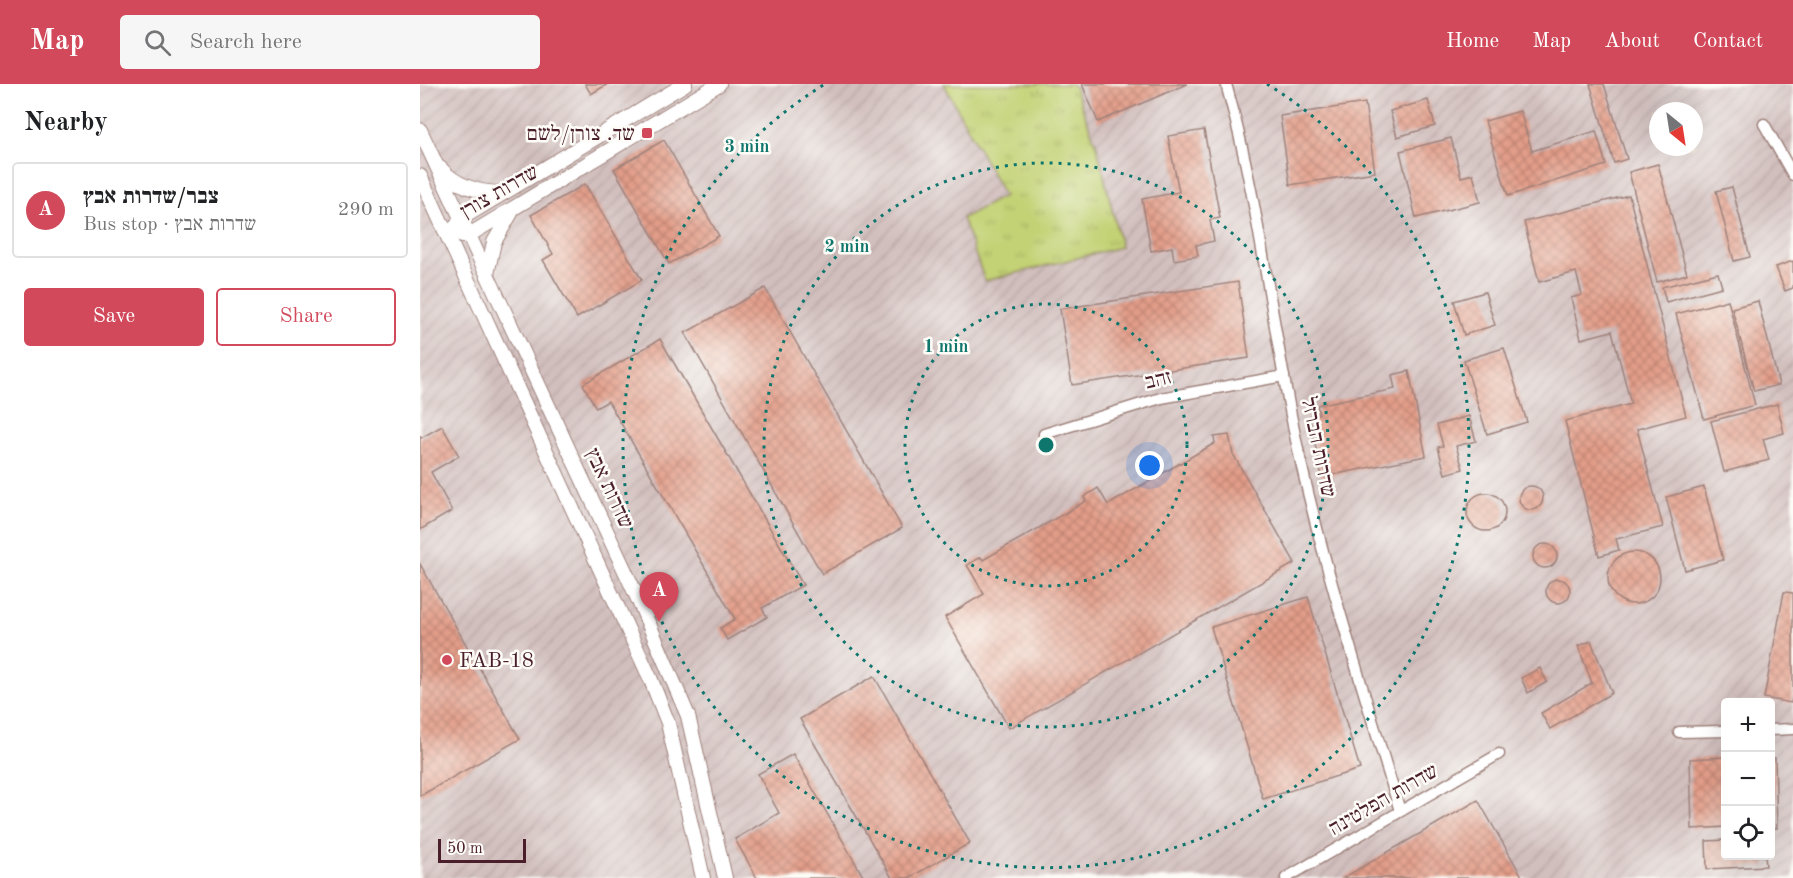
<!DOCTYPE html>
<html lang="en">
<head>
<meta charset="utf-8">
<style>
  :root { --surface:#fff; --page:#f6f6f6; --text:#202124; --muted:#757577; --line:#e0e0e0; --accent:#d1495b }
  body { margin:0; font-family:"Old Standard TT","Frank Ruhl Libre",serif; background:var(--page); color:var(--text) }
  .controls { position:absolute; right:18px; bottom:18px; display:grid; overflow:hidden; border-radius:6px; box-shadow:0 6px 24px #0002 }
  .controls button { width:54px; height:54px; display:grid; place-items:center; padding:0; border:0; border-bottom:2px solid var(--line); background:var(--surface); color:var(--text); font:30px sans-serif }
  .compass { position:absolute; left:1229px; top:18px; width:54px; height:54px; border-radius:50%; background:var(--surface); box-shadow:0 6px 24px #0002; rotate:150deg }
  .scale { position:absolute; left:18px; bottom:15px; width:88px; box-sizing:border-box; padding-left:6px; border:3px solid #4a1f2b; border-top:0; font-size:16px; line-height:21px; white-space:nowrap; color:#4a1f2b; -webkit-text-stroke:4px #fdfcf7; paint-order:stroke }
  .you { position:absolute; left:730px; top:382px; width:21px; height:21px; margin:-15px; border:4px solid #fff; border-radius:50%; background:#1a73e8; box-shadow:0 0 0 9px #1a73e833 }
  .badge { display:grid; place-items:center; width:39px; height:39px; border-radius:50%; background:var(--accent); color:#fff; font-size:20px; font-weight:700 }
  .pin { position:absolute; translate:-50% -50px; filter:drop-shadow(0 2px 3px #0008) }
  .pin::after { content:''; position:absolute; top:32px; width:21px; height:18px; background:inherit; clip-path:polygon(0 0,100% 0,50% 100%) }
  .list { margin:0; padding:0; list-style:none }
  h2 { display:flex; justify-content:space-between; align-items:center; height:78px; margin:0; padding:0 24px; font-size:26px }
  h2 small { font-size:20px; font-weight:400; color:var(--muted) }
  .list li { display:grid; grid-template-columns:39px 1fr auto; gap:18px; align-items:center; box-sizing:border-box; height:96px; margin:0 12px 12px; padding:0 12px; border:2px solid var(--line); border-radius:6px }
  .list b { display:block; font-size:22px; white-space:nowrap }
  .list p { margin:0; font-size:20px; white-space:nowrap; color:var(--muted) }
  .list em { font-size:20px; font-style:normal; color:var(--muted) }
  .actions { display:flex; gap:12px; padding:18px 24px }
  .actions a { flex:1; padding:14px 0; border:2px solid var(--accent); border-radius:6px; text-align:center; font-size:21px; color:var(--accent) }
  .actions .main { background:var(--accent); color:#fff }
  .icon { flex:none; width:33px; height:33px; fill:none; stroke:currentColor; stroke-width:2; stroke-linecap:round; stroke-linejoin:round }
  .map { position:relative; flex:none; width:1373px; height:794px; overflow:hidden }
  header { display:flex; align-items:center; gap:36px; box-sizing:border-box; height:84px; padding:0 30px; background:var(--accent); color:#fff }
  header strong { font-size:28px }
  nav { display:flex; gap:33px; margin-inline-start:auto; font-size:21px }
  .search { width:420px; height:54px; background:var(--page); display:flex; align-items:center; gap:15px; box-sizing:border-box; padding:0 21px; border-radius:6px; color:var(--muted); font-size:22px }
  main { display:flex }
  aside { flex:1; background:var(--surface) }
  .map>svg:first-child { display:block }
  .industrial { fill:url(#industrial-furrows); fill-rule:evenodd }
  .grass { fill:url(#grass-tufts); stroke:#867850; stroke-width:1.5 }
  .building { fill:url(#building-cross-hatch) }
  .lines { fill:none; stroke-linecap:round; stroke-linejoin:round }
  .minor-casing { stroke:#9f827c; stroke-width:13 }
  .tertiary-casing { stroke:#9f827c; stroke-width:16 }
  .minor { stroke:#fff; stroke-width:10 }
  .tertiary { stroke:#fff; stroke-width:14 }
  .ring { fill:none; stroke:#0f766e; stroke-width:3; stroke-dasharray:3 6 }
  .poi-dot { fill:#d1495b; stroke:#fdfcf7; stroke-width:2 }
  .labels { text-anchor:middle; stroke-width:5; stroke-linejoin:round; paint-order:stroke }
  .poi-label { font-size:21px; fill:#4a1f2b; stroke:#fdfcf7; text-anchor:end }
  .street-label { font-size:21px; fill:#4a1f2b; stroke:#fdfcf7 }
  .centre { fill:#0f766e; stroke:#fdfcf7; stroke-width:3 }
  .ring-label { font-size:18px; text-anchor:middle; font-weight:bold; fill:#0f766e; stroke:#fdfcf7; stroke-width:5; stroke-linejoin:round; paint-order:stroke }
</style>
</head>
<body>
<header>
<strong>Map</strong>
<div class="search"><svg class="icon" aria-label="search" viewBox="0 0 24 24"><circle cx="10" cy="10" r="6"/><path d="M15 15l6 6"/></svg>Search here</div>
<nav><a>Home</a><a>Map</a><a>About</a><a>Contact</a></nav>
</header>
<main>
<aside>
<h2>Nearby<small></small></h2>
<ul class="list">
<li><span class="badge">A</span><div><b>צבר/שדרות אבץ</b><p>Bus stop · שדרות אבץ</p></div><em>290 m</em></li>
</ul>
<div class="actions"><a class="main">Save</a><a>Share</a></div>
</aside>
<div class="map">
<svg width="1373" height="794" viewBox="0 0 1373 794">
  <defs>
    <pattern id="industrial-furrows" width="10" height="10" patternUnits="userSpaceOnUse" patternTransform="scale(1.5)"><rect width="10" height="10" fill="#d1bfbe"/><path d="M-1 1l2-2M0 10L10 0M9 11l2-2" fill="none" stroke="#b5a4a3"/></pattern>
    <pattern id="grass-tufts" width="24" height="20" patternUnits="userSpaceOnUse" patternTransform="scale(1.5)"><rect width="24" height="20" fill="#c3d274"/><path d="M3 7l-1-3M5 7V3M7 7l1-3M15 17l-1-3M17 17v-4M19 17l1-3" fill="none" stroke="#a9b465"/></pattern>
    <pattern id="building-cross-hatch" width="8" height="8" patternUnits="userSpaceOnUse" patternTransform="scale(1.5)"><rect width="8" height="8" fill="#e39e89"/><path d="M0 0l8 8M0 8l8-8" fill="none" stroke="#ba8070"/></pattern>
  </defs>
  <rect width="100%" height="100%" fill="#fdfcf7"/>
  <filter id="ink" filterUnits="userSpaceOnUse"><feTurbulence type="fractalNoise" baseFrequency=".0167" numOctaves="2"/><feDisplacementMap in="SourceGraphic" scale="12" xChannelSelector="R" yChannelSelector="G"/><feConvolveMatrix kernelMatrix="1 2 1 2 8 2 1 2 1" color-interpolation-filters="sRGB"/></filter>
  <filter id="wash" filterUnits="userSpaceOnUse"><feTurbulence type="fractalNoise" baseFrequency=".008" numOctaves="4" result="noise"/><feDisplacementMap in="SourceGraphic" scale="24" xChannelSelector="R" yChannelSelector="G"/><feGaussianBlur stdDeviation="1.35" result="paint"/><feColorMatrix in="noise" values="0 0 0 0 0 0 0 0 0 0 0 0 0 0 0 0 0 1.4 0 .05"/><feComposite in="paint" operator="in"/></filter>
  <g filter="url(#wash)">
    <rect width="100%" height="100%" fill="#f4e6ce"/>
    <path class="industrial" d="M0,0H1373V794H0ZM1238,27H1274V63H1238ZM1306,618H1350V772H1306Z"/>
    <polygon class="grass" points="524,0 653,0 677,62 701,163 565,197 542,134 584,112"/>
    <g id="blocks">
      <g class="building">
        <polygon points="165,0 188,0 171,10"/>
        <polygon points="662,0 767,0 678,38"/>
        <polygon points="1170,0 1184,0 1207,75 1194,79"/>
        <polygon points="1008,16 1015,42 977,53 970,27"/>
        <polygon points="945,19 955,88 870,101 860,32"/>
        <polygon points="1100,27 1112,67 1176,47 1186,81 1088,112 1065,37"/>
        <polygon points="784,46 800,134 790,136 794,157 776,161 778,172 754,176 752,163 731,167 722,115 759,108 748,52"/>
        <polygon points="1031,54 1041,93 1053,90 1060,118 996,134 980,67"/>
        <polygon points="244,56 299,152 249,180 194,85"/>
        <polygon points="1238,80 1267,190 1237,198 1209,88"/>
        <polygon points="165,100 222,196 157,234 123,176 133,170 111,131"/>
        <polygon points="1312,103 1330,173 1314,177 1296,107"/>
        <polygon points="1209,111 1266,332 1217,345 1243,443 1196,455 1199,466 1179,472 1145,337 1211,320 1192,247 1161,255 1151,214 1162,211 1156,188 1119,198 1104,138"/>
        <polygon points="1373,177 1373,204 1365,207 1356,183"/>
        <polygon points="1298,189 1302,203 1246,218 1242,203"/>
        <polygon points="818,198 829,274 652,301 640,225"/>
        <polygon points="345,204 482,444 402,490 265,249"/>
        <polygon points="1065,208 1075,241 1044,251 1034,217"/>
        <polygon points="1308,216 1335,321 1284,335 1256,230"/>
        <polygon points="1338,217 1359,301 1334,307 1312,224"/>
        <polygon points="240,255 383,501 342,524 347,533 307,556 300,544 315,535 188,317 176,324 163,300"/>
        <polygon points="1084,264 1107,338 1067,350 1044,276"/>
        <polygon points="989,287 1006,372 902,393 889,332 899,330 897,321 975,305 972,291"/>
        <polygon points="1357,320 1364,349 1343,355 1349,376 1304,388 1291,337"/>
        <polygon points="1049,332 1056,357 1036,362 1043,385 1025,390 1018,363 1023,362 1017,341"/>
        <polygon points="22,342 39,372 11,388 32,427 0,446 0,351 1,354"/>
        <polygon points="809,351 813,370 875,479 589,644 525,533 564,510 547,481 561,473 563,476 666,417 664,413 678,404 688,421 795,359 794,353"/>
        <circle cx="1111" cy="414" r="12"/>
        <polygon points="1284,403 1303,476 1265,486 1246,413"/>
        <circle cx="1066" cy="428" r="19"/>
        <circle cx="1125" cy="472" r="12"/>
        <circle cx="1214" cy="494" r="26"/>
        <polygon points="0,480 100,655 0,712"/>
        <circle cx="1138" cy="507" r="12"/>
        <polygon points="1364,508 1373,509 1373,608 1371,619 1344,614"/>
        <polygon points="888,513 940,685 843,715 791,543"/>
        <polygon points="1171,557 1192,609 1130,645 1121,629 1172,599 1158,562"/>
        <polygon points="1120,584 1127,598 1108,609 1101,594"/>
        <polygon points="454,592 550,759 489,794 472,794 380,635"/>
        <polygon points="373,670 444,794 337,794 315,755 359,729 338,690"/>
        <polygon points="1305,673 1306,743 1272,745 1270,675"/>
        <polygon points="1350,674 1355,674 1357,744 1350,745"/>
        <polygon points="1058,716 1103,794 923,794"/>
        <polygon points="1306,756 1306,772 1345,772 1346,782 1287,785 1286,757"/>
      </g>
    </g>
  </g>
  <g filter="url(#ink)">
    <use href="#blocks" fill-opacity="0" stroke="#9f827c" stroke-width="1.5"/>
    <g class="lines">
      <g class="minor-casing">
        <g id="minor">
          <path d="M806,0C839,116 851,238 876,356C903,482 943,605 980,727"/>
          <polyline points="1344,40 1373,91"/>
          <polyline points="624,350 741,314 864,292"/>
          <polyline points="1350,646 1373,645"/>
          <polyline points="1259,648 1306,647"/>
          <polyline points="866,794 1079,670"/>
        </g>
      </g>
      <g class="tertiary-casing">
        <g id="tertiary">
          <polyline points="0,46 219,517 268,632 305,794"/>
          <path d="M20,84C36,102 60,109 83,109"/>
          <polyline points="0,92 231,596 248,639 283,794"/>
          <polyline points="42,152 49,151 299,0"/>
          <polyline points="28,153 42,134 265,0"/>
          <polyline points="67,190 74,158 91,129"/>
        </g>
      </g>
      <use href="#minor" class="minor"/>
      <use href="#tertiary" class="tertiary"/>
    </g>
  </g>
  <g class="ring">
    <circle cx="626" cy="361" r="141"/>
    <circle cx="626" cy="361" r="282"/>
    <path d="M847 0A423 423 0 1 1 405 0"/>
  </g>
  <g class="poi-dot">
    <rect x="221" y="43" width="12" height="12" rx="3"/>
    <circle cx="27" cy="576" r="6"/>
  </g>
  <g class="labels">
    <g class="poi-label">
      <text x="215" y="56">שד. צורן/לשם</text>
      <text x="39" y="583" text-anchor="start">FAB-18</text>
    </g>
    <g class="street-label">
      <text transform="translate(79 107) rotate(-30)" y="7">שדרות צורן</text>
      <text transform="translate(738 295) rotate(-13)" y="7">זהב</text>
      <text transform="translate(899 363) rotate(78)" y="7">שדרות הברזל</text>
      <text transform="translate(190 404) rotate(65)" y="7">שדרות אבץ</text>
      <text transform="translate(963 715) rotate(-30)" y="7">שדרות הפלטינה</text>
    </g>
  </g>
  <circle cx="626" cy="361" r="9" class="centre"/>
  <g class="ring-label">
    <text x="327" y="68">3 min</text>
    <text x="427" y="168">2 min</text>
    <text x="526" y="268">1 min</text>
  </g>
</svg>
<div class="controls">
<button>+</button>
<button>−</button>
<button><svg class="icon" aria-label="locate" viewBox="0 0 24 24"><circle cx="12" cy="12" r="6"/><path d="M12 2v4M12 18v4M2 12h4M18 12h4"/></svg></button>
</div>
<svg class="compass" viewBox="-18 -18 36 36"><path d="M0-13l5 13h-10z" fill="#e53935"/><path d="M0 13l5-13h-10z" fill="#757577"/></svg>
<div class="scale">50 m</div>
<div class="you"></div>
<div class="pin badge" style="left:239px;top:538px">A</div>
</div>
</main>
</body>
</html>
